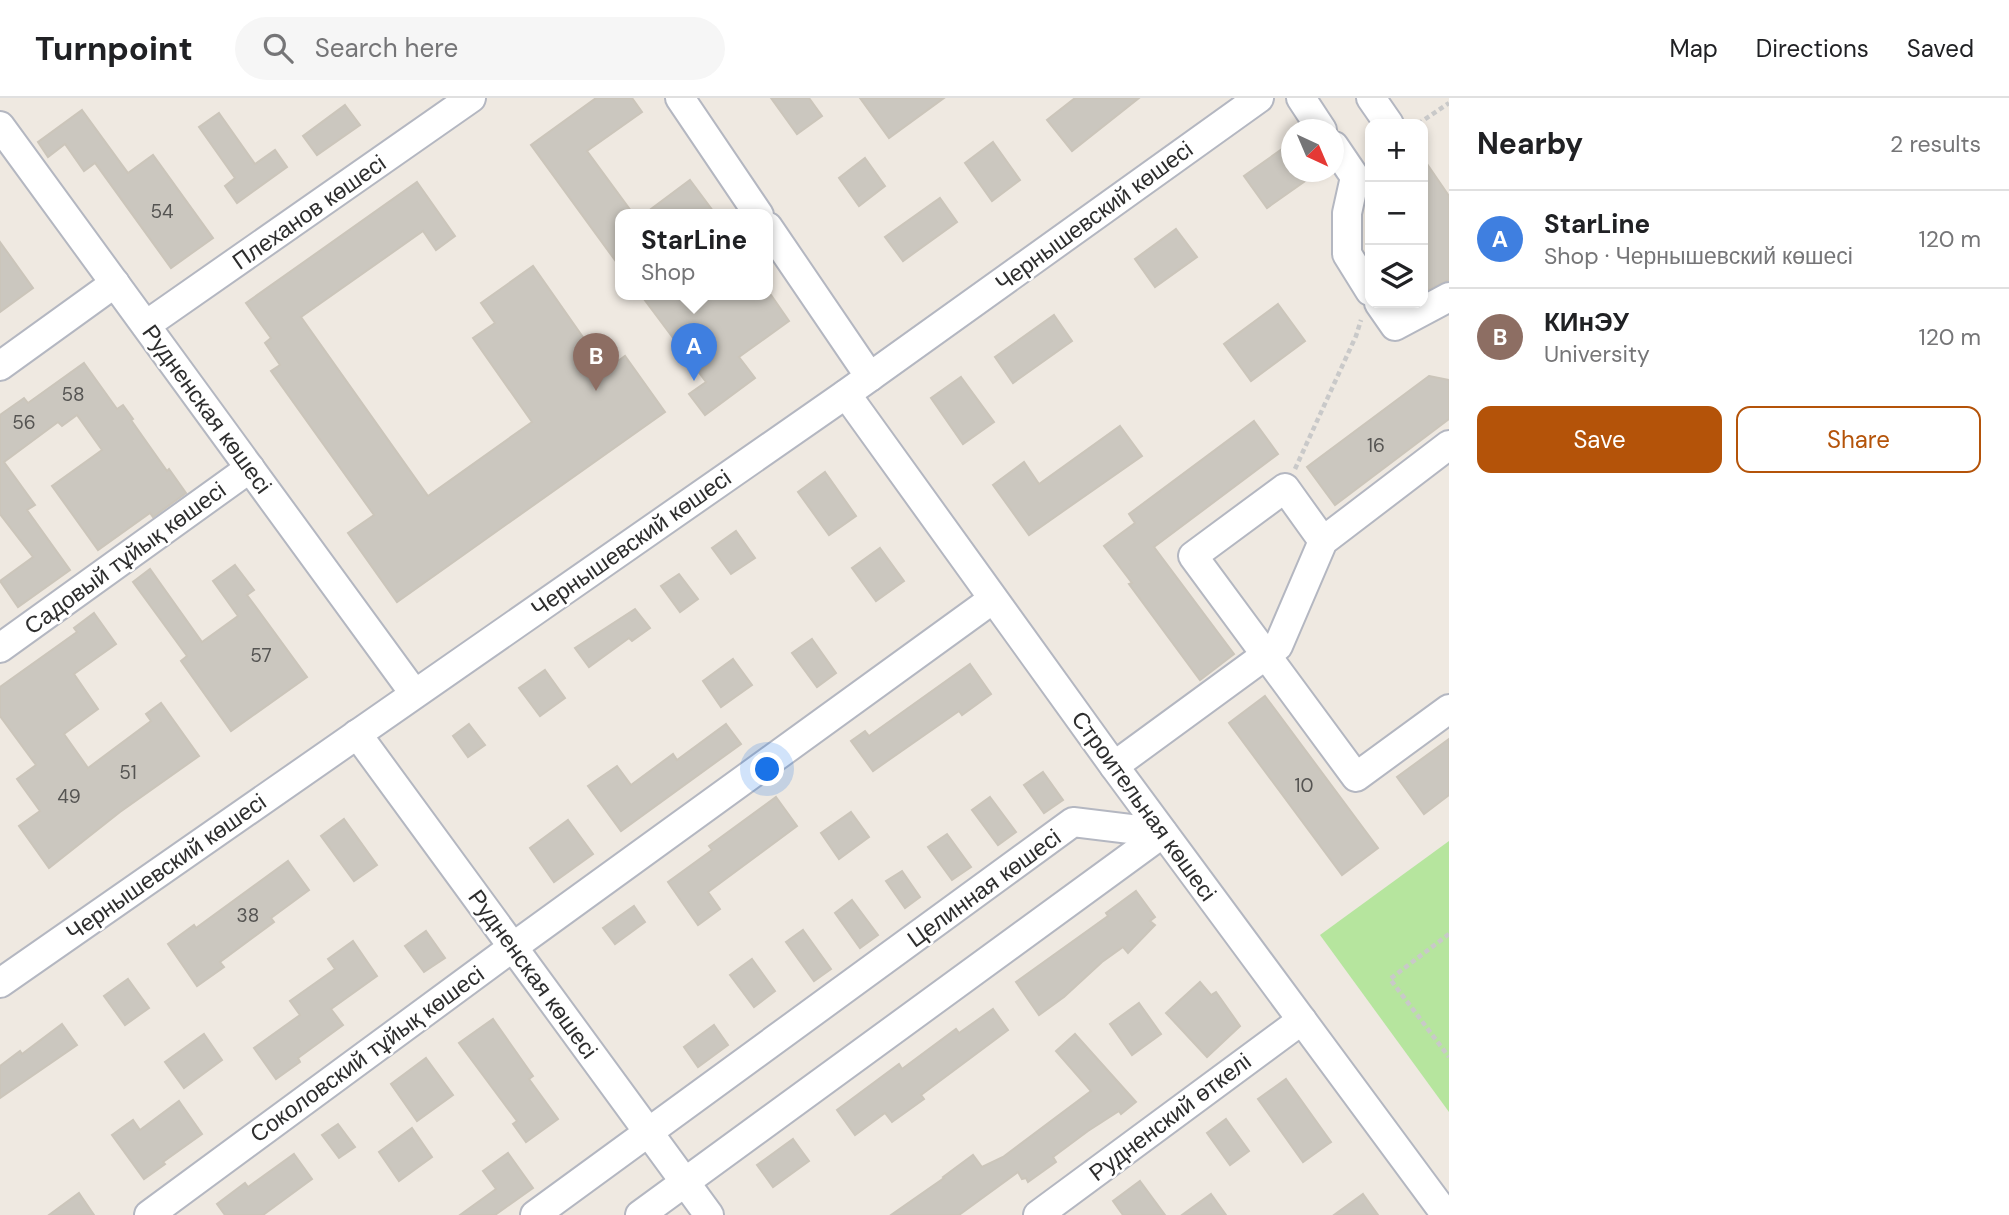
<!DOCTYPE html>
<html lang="en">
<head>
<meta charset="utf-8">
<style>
  :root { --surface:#fff; --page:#f6f6f6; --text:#202124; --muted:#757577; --line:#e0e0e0; --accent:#b45309 }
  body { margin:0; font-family:"DM Sans",sans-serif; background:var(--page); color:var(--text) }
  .controls { position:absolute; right:21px; top:21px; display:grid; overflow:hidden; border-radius:14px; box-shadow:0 4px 10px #0003 }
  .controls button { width:63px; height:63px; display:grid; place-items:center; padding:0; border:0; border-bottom:2px solid var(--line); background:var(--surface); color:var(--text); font:35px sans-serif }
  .compass { position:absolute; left:1281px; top:21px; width:63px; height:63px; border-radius:50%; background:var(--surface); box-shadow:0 4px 10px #0003; rotate:136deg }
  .you { position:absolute; left:768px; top:672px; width:24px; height:24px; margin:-18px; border:5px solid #fff; border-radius:50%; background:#1a73e8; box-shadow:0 0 0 10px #1a73e833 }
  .badge { display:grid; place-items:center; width:46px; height:46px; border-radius:50%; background:var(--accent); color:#fff; font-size:23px; font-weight:700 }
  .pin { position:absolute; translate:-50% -58px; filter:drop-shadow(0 2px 4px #0008) }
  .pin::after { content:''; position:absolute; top:37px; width:24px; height:21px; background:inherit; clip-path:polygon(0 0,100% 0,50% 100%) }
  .popup { position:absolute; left:615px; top:111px; width:158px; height:91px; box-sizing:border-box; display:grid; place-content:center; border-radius:14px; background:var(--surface); filter:drop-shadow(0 2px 5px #0005); font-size:23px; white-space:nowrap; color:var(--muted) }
  .popup b { font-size:26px; color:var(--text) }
  .popup::after { content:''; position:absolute; left:50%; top:100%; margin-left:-14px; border:14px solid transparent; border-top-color:var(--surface) }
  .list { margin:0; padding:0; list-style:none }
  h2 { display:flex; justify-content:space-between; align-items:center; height:91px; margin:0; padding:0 28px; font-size:30px }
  h2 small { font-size:23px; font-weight:400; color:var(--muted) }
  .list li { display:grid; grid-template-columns:46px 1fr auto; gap:21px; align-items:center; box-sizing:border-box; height:98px; padding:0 28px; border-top:2px solid var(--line) }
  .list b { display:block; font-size:26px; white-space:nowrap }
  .list p { margin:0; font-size:23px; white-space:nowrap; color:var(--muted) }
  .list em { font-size:23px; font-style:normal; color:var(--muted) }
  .actions { display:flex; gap:14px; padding:21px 28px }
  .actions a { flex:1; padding:16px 0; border:2px solid var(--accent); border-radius:14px; text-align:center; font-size:24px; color:var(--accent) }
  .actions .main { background:var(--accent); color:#fff }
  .icon { flex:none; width:38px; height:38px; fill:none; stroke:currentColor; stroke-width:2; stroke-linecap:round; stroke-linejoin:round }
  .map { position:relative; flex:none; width:1449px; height:1117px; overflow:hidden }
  header { display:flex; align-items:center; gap:42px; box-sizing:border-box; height:98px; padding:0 35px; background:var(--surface); border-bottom:2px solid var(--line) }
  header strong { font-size:33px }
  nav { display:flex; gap:38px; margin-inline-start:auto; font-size:24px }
  .search { width:490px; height:63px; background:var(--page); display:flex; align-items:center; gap:18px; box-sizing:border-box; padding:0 24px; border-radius:38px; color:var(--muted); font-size:26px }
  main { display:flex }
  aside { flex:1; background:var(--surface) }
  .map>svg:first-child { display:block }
  .green { fill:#b6e59e }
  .building { fill:#cbc7bf; stroke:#cbc5ba; stroke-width:2 }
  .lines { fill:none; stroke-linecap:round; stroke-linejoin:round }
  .minor-casing { stroke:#b4b7c1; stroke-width:32 }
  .path { stroke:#c9c9c9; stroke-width:4.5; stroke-dasharray:5 3.5; stroke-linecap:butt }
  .minor { stroke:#fff; stroke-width:28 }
  .labels { text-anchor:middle; stroke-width:5; stroke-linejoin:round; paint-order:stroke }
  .number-label { font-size:19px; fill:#555452 }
  .street-label { font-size:23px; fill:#2e2e2e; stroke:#fff }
</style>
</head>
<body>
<header>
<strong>Turnpoint</strong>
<div class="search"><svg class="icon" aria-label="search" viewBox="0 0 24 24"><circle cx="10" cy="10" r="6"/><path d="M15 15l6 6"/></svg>Search here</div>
<nav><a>Map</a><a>Directions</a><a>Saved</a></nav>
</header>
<main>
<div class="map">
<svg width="1449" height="1117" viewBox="0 0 1449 1117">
  <rect width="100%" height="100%" fill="#efe9e1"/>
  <polygon class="green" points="1449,743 1449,1014 1320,837"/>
  <g class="building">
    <polygon points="596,0 632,0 642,14 587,53 634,117 620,117 620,169 531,47"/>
    <polygon points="771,0 809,0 822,18 797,36"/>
    <polygon points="860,0 944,0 889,40"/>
    <polygon points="1075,0 1139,0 1072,53 1047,22"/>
    <polygon points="345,7 360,27 317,57 303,38"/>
    <polygon points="82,12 128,75 153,57 213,140 171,170 95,65 84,73 65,46 48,59 38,44"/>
    <polygon points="219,15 255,66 275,52 287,69 237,105 225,88 235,80 199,29"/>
    <polygon points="993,44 1020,82 992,103 965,65"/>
    <polygon points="1292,44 1292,74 1318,74 1267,110 1244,78"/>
    <polygon points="865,60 885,88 859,108 839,80"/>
    <polygon points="1423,60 1449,98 1449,182 1423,194"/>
    <polygon points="690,82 716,117 643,117"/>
    <polygon points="417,84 455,138 436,152 423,133 301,219 428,398 532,324 473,240 495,225 481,205 533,168 606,272 625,258 665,314 397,504 348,435 374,417 271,273 280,267 265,245 271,240 246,205"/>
    <polygon points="940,100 957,124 903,163 885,139"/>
    <polygon points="1176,131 1197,159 1155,189 1135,161"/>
    <polygon points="0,144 33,190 0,214"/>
    <polygon points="641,197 771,197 789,223 739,259 755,280 705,317 689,296 706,284"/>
    <polygon points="1278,206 1305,243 1251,283 1224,246"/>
    <polygon points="1054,217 1072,243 1013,285 995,259"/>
    <polygon points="84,265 117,311 123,307 133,321 131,322 167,373 169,371 186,395 153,419 150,415 98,452 52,388 102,352 77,317 62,328 58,324 4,364 35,407 27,412 70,472 18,509 0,483 33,459 0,416 0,317 24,300 28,305"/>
    <polygon points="1429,278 1449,282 1449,321 1335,407 1307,369"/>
    <polygon points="961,279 994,324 963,346 931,300"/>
    <polygon points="1254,323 1278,356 1154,449 1234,556 1200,582 1129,486 1132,485 1104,448 1135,425 1129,416"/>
    <polygon points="1120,328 1142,358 1029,437 993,387 1024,364 1039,386"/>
    <polygon points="825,374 856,418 829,437 798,394"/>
    <polygon points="736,433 755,460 731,476 712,450"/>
    <polygon points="880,450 904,483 876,503 852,470"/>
    <polygon points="235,467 254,492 247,497 307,579 231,633 181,563 187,558 133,484 150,471 202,544 238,518 213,483"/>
    <polygon points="679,476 698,501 680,514 661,488"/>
    <polygon points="635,511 650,530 632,543 629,540 589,569 575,550"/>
    <polygon points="94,515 116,546 74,576 98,611 64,636 88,670 151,623 146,616 161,605 199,658 120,714 49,770 19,728 40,713 17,681 36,667 0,618 0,589 77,534 74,530"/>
    <polygon points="812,541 836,575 817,589 792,555"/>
    <polygon points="733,561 752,587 721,609 703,583"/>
    <polygon points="970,566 991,596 962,617 959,613 873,673 851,643 865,633 869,638"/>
    <polygon points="545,572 565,600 540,618 519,590"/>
    <polygon points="1265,598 1378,750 1342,777 1229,625"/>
    <polygon points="469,626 485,647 468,659 453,638"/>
    <polygon points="726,626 741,646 621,733 588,688 617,668 631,687 673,656 677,662"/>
    <polygon points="1449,641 1449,697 1424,716 1397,679"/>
    <polygon points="1043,674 1063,702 1044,715 1024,687"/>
    <polygon points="776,699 797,728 708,794 720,811 698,827 668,784 712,752 709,748"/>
    <polygon points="990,699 1016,734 998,747 972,712"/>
    <polygon points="851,714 869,739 839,761 821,735"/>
    <polygon points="344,721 377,767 354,783 321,738"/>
    <polygon points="568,722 593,756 554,784 530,750"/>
    <polygon points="947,736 971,769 952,782 928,749"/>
    <polygon points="288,763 309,792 271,820 274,824 220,864 224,869 197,888 168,846 194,827 196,830"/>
    <polygon points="902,773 920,799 905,810 886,783"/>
    <polygon points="1136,793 1155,819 1150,823 1155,827 1128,855 1123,849 1102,864 1064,899 1039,917 1016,884 1108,818 1106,815"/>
    <polygon points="852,802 878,837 860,850 835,815"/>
    <polygon points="634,808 645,824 615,846 603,830"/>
    <polygon points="803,832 831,871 814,883 786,844"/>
    <polygon points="426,833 445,860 424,874 405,848"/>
    <polygon points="353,843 377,878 331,911 343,927 298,960 300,964 276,981 254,950 300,917 290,903 335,871 328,861"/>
    <polygon points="752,861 775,893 754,909 730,877"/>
    <polygon points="128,881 149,910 125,927 104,898"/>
    <polygon points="1200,884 1211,897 1216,894 1240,928 1207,959 1166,915"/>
    <polygon points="1139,905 1161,936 1132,957 1110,926"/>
    <polygon points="993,911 1008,932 921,997 924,1001 899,1019 892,1024 885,1015 855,1037 837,1012 899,966 902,971 956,931 959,935"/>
    <polygon points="493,921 533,978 529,981 558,1021 526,1044 513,1026 517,1023 459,945"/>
    <polygon points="62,926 77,947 0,1000 0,968 20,953 22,956"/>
    <polygon points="714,927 728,947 698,969 684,949"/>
    <polygon points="204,936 222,962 184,990 165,964"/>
    <polygon points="1075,936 1136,1004 1121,1016 1119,1013 1088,1033 1053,1059 1056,1064 1028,1084 1026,1080 1022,1081 1018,1074 959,1117 891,1117 944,1080 943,1079 973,1057 982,1069 1003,1059 1091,993 1056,953"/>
    <polygon points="426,960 453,997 417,1023 391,986"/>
    <polygon points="1286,981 1331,1044 1303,1064 1258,1001"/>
    <polygon points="179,1003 202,1036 163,1064 165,1066 144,1081 112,1037 133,1022 140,1032"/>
    <polygon points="1226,1021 1249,1053 1230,1067 1207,1035"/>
    <polygon points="338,1026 355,1049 339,1060 322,1037"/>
    <polygon points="412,1030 432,1059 399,1083 379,1054"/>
    <polygon points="793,1041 809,1063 773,1089 757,1067"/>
    <polygon points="508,1055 533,1090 495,1117 460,1117 496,1091 483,1073"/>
    <polygon points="294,1056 312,1081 263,1117 225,1117 217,1106 245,1085 248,1089"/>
    <polygon points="1140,1083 1165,1117 1123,1117 1113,1103"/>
    <polygon points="79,1095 94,1117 49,1117"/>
    <polygon points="1211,1096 1226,1117 1182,1117"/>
    <polygon points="1363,1096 1378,1117 1334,1117"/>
  </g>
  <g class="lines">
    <g class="minor-casing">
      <g id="minor">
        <polyline points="680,0 759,117"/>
        <polyline points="1301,0 1322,32"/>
        <polyline points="1371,0 1389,26"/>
        <polyline points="0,28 414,595"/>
        <polyline points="1334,48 1355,79 1347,115 1347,156 1370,193"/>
        <polyline points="768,129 870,279"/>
        <polyline points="1379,205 1395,228 1449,199"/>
        <polyline points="146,227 471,0"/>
        <polyline points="0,268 115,185"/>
        <polyline points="846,296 1114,668 1446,1117"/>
        <polyline points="1323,443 1285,390 1193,458 1356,679 1449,611"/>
        <polyline points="0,550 250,370"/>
        <polyline points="357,636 709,1117"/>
        <polyline points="1114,668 1278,548 1323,443 1449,347"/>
        <polyline points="0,885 846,296 1259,0"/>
        <polyline points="149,1117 513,849 993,501"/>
        <polyline points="535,1117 1073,724 1163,735"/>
        <polyline points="640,1117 1163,735"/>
        <polyline points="1038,1117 1302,922"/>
      </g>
    </g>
    <g class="path">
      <polyline points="1418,26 1449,5"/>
      <polyline points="1295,371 1356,238 1361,222"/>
      <polyline points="1449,836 1390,881 1449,959"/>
    </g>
    <use href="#minor" class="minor"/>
  </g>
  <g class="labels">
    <g class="number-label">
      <text x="162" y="120">54</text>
      <text x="73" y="303">58</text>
      <text x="24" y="331">56</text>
      <text x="1376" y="354">16</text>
      <text x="261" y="564">57</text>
      <text x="128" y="681">51</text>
      <text x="1304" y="694">10</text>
      <text x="69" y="705">49</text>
      <text x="248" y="824">38</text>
    </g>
    <g class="street-label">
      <text transform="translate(309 114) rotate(-35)" y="8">Плеханов көшесі</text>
      <text transform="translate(1094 118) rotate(-36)" y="8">Чернышевский көшесі</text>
      <text transform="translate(207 311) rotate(54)" y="8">Рудненская көшесі</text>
      <text transform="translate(631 445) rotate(-35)" y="8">Чернышевский көшесі</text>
      <text transform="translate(125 460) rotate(-36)" y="8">Садовый тұйық көшесі</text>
      <text transform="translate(1144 708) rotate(54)" y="8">Строительная көшесі</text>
      <text transform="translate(166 769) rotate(-35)" y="8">Чернышевский көшесі</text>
      <text transform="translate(984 790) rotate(-36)" y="8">Целинная көшесі</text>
      <text transform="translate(533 876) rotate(54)" y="8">Рудненская көшесі</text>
      <text transform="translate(367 956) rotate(-36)" y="8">Соколовский тұйық көшесі</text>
      <text transform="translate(1170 1019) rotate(-37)" y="8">Рудненский өткелі</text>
    </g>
  </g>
</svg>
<div class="controls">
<button>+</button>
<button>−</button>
<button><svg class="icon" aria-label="layers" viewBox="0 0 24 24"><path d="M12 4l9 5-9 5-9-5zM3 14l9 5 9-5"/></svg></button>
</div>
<svg class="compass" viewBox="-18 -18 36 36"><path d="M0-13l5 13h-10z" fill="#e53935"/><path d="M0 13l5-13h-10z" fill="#757577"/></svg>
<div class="you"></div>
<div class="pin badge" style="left:694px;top:283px;background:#3f7fe0">A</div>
<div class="popup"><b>StarLine</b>Shop</div>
<div class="pin badge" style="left:596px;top:293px;background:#8d6e63">B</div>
</div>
<aside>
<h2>Nearby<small>2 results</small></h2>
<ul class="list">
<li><span class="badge" style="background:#3f7fe0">A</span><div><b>StarLine</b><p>Shop · Чернышевский көшесі</p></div><em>120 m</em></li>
<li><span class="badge" style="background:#8d6e63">B</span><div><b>КИнЭУ</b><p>University</p></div><em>120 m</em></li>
</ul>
<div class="actions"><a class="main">Save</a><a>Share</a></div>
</aside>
</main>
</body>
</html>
